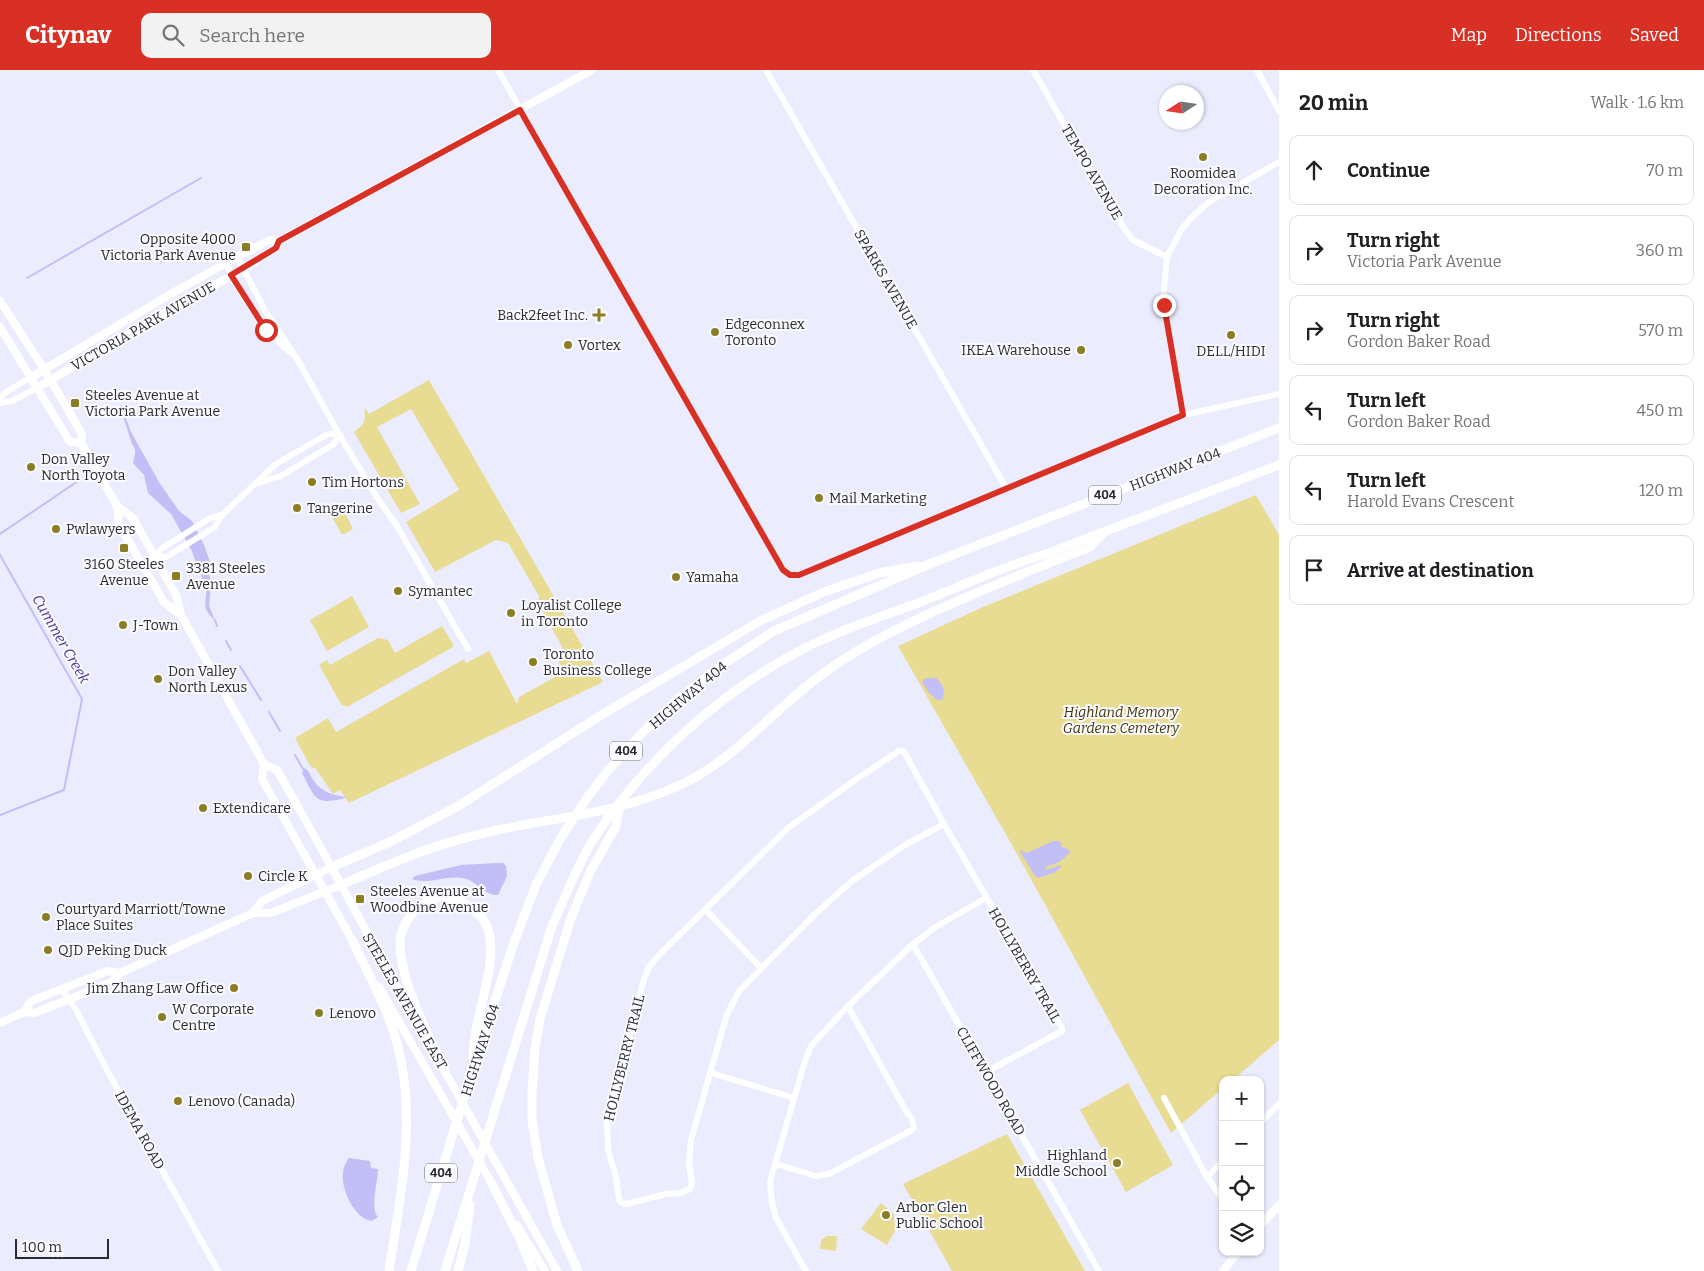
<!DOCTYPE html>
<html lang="en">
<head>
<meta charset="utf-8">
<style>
  :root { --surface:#fff; --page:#f2f2f2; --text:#202124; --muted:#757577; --line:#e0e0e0; --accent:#d93025 }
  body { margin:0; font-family:Bitter,serif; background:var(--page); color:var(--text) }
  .controls { position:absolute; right:15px; bottom:15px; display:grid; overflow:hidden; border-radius:10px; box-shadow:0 1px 4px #0004 }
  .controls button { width:45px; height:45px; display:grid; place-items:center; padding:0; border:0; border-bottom:1px solid var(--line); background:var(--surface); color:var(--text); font:25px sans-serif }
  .compass { position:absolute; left:1159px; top:15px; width:45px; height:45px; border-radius:50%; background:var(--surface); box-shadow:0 1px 4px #0004; rotate:258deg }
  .scale { position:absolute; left:15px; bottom:12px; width:94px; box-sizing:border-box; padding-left:5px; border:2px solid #2a2a31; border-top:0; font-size:14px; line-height:18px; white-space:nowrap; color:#2a2a31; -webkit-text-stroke:4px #fbfbff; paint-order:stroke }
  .stop { position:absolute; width:15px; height:15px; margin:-11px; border:4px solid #d93025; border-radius:50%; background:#fff }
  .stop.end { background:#d93025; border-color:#fff; box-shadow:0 1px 5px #0008 }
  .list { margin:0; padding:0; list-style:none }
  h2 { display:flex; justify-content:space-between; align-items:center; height:65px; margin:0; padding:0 20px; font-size:21px }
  h2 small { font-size:16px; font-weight:400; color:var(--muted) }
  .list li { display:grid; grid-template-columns:32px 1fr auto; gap:15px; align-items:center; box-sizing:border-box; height:70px; margin:0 10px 10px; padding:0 10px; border:1px solid var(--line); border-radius:10px }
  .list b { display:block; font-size:19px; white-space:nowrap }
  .list p { margin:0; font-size:16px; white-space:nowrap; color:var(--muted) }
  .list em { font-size:16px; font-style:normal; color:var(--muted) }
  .icon { flex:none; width:28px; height:28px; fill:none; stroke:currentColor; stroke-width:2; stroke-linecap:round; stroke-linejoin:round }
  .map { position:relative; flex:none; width:1279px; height:1201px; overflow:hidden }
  header { display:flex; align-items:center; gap:30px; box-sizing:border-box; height:70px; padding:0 25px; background:var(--accent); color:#fff }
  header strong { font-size:24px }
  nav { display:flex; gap:28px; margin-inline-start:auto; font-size:18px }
  .search { width:350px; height:45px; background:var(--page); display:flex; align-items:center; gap:12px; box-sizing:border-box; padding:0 18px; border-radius:10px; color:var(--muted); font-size:19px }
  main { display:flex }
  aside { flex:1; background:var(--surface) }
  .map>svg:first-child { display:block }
  .green { fill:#e8dc93 }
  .water { fill:#c2bff6 }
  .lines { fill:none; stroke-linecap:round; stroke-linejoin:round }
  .stream { stroke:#c2bff6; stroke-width:2 }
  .minor { stroke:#fff; stroke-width:6 }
  .major { stroke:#fff; stroke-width:8 }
  .highway { stroke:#fff; stroke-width:9 }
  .route { stroke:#d93025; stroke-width:6 }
  .poi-dot { fill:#8b7d23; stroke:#fbfbff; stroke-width:2 }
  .labels { text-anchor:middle; stroke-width:4; stroke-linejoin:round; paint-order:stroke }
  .shield { fill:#fbfbff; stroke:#69696f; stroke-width:1 }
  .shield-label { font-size:12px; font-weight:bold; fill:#2a2a31 }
  .street-label { font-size:14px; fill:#2a2a31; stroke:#fbfbff }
  .poi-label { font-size:14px; fill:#2a2a31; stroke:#fbfbff; text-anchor:start }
  .park-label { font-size:14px; font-style:italic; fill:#3f3709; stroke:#fbfbff }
  .water-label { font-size:15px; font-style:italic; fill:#4f3aa0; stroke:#fbfbff }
</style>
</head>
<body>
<header>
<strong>Citynav</strong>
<div class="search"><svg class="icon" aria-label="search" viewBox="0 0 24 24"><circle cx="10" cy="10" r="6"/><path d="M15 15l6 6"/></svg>Search here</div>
<nav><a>Map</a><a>Directions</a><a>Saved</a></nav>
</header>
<main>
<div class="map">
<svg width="1279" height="1201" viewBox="0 0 1279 1201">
  <rect width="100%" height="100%" fill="#ececff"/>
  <g class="green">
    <path d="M429,310L603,612L349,733L340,720L333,724L316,699L310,696L295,668L328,648L336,662L464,589L466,593L489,581L517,634L519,627L564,602L555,585L563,579L539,534V526L508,473L496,470L435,502L406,452L459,420L411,339L377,357L420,434L401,443L354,362C363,355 367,352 364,340L366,339L369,344Z"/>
    <polygon points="1256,425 1279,465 1279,970 1233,1010 1223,1010 1223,1018 1171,1063 1016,782 898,576 983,537"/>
    <polygon points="342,437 353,459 342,465 330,443"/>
    <polygon points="352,526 369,557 327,581 310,550"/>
    <polygon points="442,556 453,574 453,577 347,637 341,634 319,595 327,590 330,595 378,568 388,570 395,583"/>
    <polygon points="1128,1013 1173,1095 1126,1122 1080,1040"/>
    <polygon points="1007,1064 1085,1201 952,1201 903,1114"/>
    <polygon points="881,1133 894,1144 895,1161 887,1175 861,1159"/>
    <polygon points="827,1166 837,1166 836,1181 820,1179 821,1170"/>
  </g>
  <g class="water">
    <path d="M122,343H124L131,362L159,412L179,441L192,451L204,475L210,492L208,497L211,514L209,536L215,550C199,537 208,531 206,516L203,513C202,501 195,493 192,481L171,444L148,423L144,405L133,393C134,386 138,381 132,374Z"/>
    <path d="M927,608H936C943,614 946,621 942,630H937L929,623L922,612L923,610Z"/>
    <path d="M304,698C310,701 310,706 314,711C321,722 333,725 346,727L345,728C315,736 315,728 302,703Z"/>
    <polygon points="1053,771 1060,771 1062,777 1070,780 1070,783 1059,792 1046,797 1046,800 1060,795 1061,797 1054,803 1038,808 1035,806 1019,780 1027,783"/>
    <path d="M497,793H503L506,796L507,806L498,825C484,826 478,811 463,808C447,805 427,815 412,809L415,806L461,795Z"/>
    <path d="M349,1088L370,1091L371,1098L378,1099C378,1110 370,1139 378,1147L372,1151C368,1150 364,1149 361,1146C347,1134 335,1104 349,1088Z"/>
  </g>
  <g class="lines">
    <g class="stream">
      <polyline points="27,208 201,108"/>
      <polyline points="0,464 78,411"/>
      <polyline points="0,485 82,629 64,720 0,745"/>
      <polyline points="215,550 217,556"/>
      <polyline points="226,571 231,580"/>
      <polyline points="240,596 261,630"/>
      <polyline points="269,642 280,661"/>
      <polyline points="295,685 303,699"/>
    </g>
    <g class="minor">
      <polyline points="498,0 783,500 790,505 799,505 1183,345 1279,324"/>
      <polyline points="766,0 1006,418"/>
      <polyline points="1033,0 1124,158 1133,170 1167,187"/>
      <polyline points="1257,0 1279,41"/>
      <polyline points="237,187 266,242 297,289 346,376 378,429 397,456 468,579"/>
      <polyline points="226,194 236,215 266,260 291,283"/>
      <polyline points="0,328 6,322 30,308"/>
      <polyline points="0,333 12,331 37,318"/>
      <polyline points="1183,345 1163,230 1167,187 1181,160 1193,146 1209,132 1279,92"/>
      <polyline points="156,487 166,487 215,457 222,445 276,394 328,364 339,364 334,374 294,398 281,406 255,414"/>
      <polyline points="143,495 156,487 161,479 210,448 222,445"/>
      <polyline points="944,754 905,775 852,811 814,845 740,920 727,944 691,1070 689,1093 692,1114 690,1119 681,1123 666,1124 626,1134 622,1133 619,1130 616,1107 608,1080 607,1051 644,909 649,897 659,885 788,758 855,710 899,681 904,681 906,685 944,754 1062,958 1062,961 986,1002"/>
      <polyline points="706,840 761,898"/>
      <polyline points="913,874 1099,1201"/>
      <polyline points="61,919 75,938 107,1000 218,1201"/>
      <polyline points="711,1003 794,1028"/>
      <polyline points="1164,1028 1207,1107 1223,1130"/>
      <polyline points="1260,1053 1279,1034"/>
      <polyline points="776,1094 816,1106 829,1104 912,1060 914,1057 911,1047 907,1043 848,936"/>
      <polyline points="1207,1107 1223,1091"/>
      <polyline points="806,1201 776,1148 772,1133 770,1111 805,991 811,976 848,936 913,874 934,858 986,828"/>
    </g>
    <g class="major">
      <path d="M0,231L44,299L82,364L81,373L117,436L133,448L176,525L181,545L264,694L277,700C328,788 374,878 425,966"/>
      <polyline points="0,257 70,372 81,373"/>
      <polyline points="30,308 169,225 237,187 270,170 279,171 592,0"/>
      <polyline points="37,318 176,236 244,199 276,178 279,171"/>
      <polyline points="117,436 119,455 164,532 181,545"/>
      <polyline points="264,694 262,709 356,877"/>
      <polyline points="253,843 262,831 332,797"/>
      <polyline points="379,917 494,1117"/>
      <polyline points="24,942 31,931 108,901 120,903"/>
      <polyline points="0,953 24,942 35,943 112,912 120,903 253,843 271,843 341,815"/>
      <polyline points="443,998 557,1201"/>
      <polyline points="517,1155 545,1201"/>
      <polyline points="1260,1156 1279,1135"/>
      <polyline points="1223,1201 1238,1182"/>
    </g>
    <g class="highway">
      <polyline points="332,797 392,771 460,735 603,644 760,551 824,522 879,503 917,496"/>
      <path d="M341,815C366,804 392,793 418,783C444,773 471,766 498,760C559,747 623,742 680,715C735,690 773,640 821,605C867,571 920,547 972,525C1010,509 1049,492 1088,478L1102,465"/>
      <path d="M353,872C369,906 389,941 398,977C417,1050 400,1128 389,1201"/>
      <path d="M445,1001C430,969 394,899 401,865C405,849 420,831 436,828C458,825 484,841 489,863C496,889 481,933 476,960C474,969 474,978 473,987"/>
      <polyline points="492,1114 520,1169 533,1201"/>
      <polyline points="411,1201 475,991 515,870 536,815 560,769 587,728 606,703 641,664 678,629 722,595 774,561 932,493 1279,358"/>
      <path d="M445,1201L551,859C564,829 576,798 593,770C644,691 723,619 807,577C844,558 884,546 923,531C964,515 1004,496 1046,484L1279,395"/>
      <polyline points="458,1201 465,1174 470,1135"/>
      <polyline points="578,1201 557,1155 538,1088 532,1050 532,1023 535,978 540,949 571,848 591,800 616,756 619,737"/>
    </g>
  </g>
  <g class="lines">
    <polyline class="route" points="266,260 231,205 276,178 279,171 520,40 783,500 790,505 799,505 1183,345 1164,235"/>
  </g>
  <g class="poi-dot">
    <circle cx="1203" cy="87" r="5"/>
    <rect x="241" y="172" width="10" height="10" rx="2.5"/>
    <path d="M596.5 237.5h5v5h5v5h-5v5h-5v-5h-5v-5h5z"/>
    <circle cx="715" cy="262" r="5"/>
    <circle cx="1231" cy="265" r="5"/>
    <circle cx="568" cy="275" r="5"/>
    <circle cx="1081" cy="280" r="5"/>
    <rect x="70" y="328" width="10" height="10" rx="2.5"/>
    <circle cx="31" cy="397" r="5"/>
    <circle cx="312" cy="412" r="5"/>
    <circle cx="819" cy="428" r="5"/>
    <circle cx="297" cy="438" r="5"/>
    <circle cx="56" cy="459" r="5"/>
    <rect x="119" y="473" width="10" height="10" rx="2.5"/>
    <rect x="171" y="501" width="10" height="10" rx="2.5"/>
    <circle cx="676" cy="507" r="5"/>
    <circle cx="398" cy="521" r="5"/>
    <circle cx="511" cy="543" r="5"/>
    <circle cx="123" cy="555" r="5"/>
    <circle cx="533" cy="592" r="5"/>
    <circle cx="158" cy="609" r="5"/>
    <circle cx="203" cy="738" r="5"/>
    <circle cx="248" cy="806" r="5"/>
    <rect x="355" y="824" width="10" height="10" rx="2.5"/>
    <circle cx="46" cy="847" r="5"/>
    <circle cx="48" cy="880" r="5"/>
    <circle cx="234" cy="918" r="5"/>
    <circle cx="319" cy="943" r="5"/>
    <circle cx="162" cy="947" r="5"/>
    <circle cx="178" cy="1031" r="5"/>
    <circle cx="1117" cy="1093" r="5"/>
    <circle cx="886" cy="1145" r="5"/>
  </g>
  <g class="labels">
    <g class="shield">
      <rect x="1089" y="415.5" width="32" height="19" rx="4"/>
      <rect x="610" y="671.5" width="32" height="19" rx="4"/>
      <rect x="425" y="1093.5" width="32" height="19" rx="4"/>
    </g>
    <g class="shield-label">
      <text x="1105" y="429">404</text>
      <text x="626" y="685">404</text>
      <text x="441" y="1107">404</text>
    </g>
    <g class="street-label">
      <text transform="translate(1092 102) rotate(60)" y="5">TEMPO AVENUE</text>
      <text transform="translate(886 209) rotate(60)" y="5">SPARKS AVENUE</text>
      <text transform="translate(143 256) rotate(-30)" y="5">VICTORIA PARK AVENUE</text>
      <text transform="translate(1175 399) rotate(-21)" y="5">HIGHWAY 404</text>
      <text transform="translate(688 625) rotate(-40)" y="5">HIGHWAY 404</text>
      <text transform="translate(1025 895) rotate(60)" y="5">HOLLYBERRY TRAIL</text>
      <text transform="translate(405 931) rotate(60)" y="5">STEELES AVENUE EAST</text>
      <text transform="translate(480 980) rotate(-72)" y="5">HIGHWAY 404</text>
      <text transform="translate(624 988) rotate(-76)" y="5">HOLLYBERRY TRAIL</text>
      <text transform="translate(991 1011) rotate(60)" y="5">CLIFFWOOD ROAD</text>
      <text transform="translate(140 1060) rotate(61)" y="5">IDEMA ROAD</text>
    </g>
    <g class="poi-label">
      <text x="1203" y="108" text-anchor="middle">Roomidea<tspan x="1203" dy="16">Decoration Inc.</tspan></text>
      <text x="236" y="174" text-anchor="end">Opposite 4000<tspan x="236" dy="16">Victoria Park Avenue</tspan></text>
      <text x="588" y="250" text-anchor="end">Back2feet Inc.</text>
      <text x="725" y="259">Edgeconnex<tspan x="725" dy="16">Toronto</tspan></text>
      <text x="578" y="280">Vortex</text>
      <text x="1071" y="285" text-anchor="end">IKEA Warehouse</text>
      <text x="1231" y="286" text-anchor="middle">DELL/HIDI</text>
      <text x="85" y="330">Steeles Avenue at<tspan x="85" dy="16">Victoria Park Avenue</tspan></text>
      <text x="41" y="394">Don Valley<tspan x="41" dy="16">North Toyota</tspan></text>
      <text x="322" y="417">Tim Hortons</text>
      <text x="829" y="433">Mail Marketing</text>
      <text x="307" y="443">Tangerine</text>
      <text x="66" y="464">Pwlawyers</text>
      <text x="124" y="499" text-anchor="middle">3160 Steeles<tspan x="124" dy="16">Avenue</tspan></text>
      <text x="186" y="503">3381 Steeles<tspan x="186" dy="16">Avenue</tspan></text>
      <text x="686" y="512">Yamaha</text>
      <text x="408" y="526">Symantec</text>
      <text x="521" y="540">Loyalist College<tspan x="521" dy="16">in Toronto</tspan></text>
      <text x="133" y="560">J-Town</text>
      <text x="543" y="589">Toronto<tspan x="543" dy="16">Business College</tspan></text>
      <text x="168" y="606">Don Valley<tspan x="168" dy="16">North Lexus</tspan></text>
      <text x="213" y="743">Extendicare</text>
      <text x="258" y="811">Circle K</text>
      <text x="370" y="826">Steeles Avenue at<tspan x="370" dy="16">Woodbine Avenue</tspan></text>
      <text x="56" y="844">Courtyard Marriott/Towne<tspan x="56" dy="16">Place Suites</tspan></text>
      <text x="58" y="885">QJD Peking Duck</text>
      <text x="224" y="923" text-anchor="end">Jim Zhang Law Office</text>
      <text x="172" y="944">W Corporate<tspan x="172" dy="16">Centre</tspan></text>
      <text x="329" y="948">Lenovo</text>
      <text x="188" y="1036">Lenovo (Canada)</text>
      <text x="1107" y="1090" text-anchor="end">Highland<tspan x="1107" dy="16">Middle School</tspan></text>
      <text x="896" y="1142">Arbor Glen<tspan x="896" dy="16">Public School</tspan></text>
    </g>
    <g class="park-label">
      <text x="1121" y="647">Highland Memory<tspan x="1121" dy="16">Gardens Cemetery</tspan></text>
    </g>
    <g class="water-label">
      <text transform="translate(61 569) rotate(60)" y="5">Cummer Creek</text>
    </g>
  </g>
</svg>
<div class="controls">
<button>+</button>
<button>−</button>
<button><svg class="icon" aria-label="locate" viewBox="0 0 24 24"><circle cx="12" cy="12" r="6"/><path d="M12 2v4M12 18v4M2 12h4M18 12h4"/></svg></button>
<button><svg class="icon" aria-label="layers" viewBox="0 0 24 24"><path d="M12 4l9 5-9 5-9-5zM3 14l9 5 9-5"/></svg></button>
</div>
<svg class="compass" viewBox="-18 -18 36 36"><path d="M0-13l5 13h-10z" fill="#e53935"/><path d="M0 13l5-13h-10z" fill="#757577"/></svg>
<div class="scale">100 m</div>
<div class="stop" style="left:266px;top:260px"></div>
<div class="stop end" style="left:1164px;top:235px"></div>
</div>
<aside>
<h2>20 min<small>Walk · 1.6 km</small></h2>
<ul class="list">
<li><svg class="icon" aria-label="ahead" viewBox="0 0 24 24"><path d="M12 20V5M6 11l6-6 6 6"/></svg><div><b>Continue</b></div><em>70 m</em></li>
<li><svg class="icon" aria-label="right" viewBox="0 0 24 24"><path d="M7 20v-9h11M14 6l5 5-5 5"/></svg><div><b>Turn right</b><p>Victoria Park Avenue</p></div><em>360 m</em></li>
<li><svg class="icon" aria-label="right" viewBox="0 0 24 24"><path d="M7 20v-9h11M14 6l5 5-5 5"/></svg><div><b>Turn right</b><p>Gordon Baker Road</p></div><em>570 m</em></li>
<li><svg class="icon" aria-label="left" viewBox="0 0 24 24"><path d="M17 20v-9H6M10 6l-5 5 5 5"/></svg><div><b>Turn left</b><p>Gordon Baker Road</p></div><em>450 m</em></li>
<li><svg class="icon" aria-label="left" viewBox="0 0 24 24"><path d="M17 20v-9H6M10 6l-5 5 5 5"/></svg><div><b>Turn left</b><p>Harold Evans Crescent</p></div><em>120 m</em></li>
<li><svg class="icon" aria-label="arrive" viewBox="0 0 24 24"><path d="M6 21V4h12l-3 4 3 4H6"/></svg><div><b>Arrive at destination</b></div></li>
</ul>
</aside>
</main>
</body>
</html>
